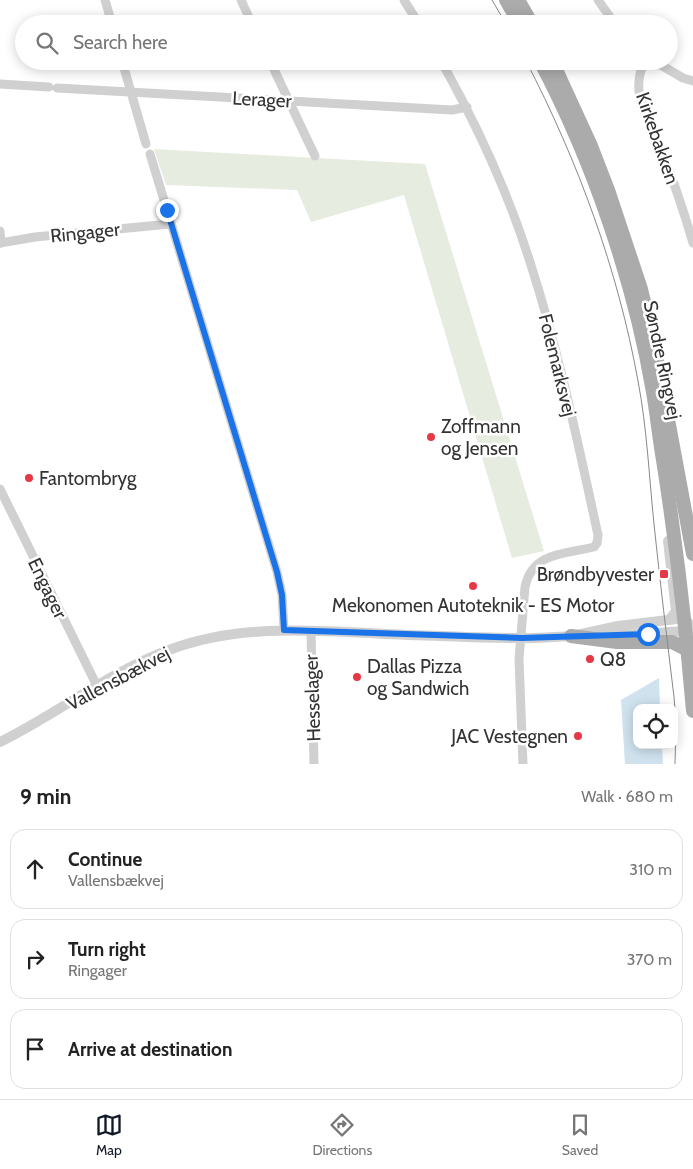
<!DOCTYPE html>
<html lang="en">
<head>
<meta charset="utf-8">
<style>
  :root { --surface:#fff; --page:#f6f6f6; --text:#222; --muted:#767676; --line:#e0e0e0; --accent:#111827 }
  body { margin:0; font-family:Cabin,sans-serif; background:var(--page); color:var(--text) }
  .controls { position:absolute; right:15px; bottom:15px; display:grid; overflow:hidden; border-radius:10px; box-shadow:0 2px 12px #0003 }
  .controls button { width:45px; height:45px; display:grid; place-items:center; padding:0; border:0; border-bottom:1px solid var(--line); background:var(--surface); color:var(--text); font:25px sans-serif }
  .stop { position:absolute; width:15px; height:15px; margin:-11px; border:4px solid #1a73e8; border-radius:50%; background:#fff }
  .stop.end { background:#1a73e8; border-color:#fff; box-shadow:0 1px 5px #0008 }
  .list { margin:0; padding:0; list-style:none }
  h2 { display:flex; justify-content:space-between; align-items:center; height:65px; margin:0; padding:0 20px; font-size:21px }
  h2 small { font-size:16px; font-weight:400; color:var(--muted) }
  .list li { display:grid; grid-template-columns:32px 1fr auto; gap:15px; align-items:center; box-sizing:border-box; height:80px; margin:0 10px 10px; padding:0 10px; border:1px solid var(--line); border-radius:15px }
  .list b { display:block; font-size:19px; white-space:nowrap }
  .list p { margin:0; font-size:16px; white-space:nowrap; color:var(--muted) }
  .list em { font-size:16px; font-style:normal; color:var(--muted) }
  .icon { flex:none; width:28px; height:28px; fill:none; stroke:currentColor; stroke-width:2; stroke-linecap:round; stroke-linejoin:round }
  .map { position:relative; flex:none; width:693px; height:764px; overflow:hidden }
  .search { position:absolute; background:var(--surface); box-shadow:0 2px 12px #0003; left:15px; right:15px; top:15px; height:55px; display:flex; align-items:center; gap:12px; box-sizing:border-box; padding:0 18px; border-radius:28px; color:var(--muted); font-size:19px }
  .sheet { height:335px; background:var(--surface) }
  nav { display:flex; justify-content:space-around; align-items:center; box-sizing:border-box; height:70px; border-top:1px solid var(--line); background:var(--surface); font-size:14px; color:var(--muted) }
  nav a { display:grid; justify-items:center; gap:2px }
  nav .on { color:var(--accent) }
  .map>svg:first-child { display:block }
  .green { fill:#e6ecdf }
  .water { fill:#cfe2ee }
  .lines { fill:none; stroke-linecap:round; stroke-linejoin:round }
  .minor { stroke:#d0d0d0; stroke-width:9 }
  .tertiary { stroke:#d0d0d0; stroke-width:10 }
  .primary { stroke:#ababab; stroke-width:14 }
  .tram { stroke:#888; stroke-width:1 }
  .route { stroke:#1a73e8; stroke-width:6 }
  .poi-dot { fill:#e63946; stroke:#fff; stroke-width:2 }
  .labels { text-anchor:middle; stroke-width:5; stroke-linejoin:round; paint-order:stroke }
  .street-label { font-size:19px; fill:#333; stroke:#fff }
  .poi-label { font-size:19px; fill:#333; stroke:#fff; text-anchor:start }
</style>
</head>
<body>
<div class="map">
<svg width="693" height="764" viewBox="0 0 693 764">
  <rect width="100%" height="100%" fill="#fff"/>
  <polygon class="green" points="154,149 425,164 544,551 512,558 404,195 311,222 297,190 166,185"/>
  <polygon class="water" points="659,678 660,708 637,708 637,745 662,745 663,764 625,764 621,700"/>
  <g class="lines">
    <g class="minor">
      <polyline points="105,0 112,24"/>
      <polyline points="241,0 252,24"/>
      <polyline points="404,0 419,24"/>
      <polyline points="598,0 615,24"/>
      <polyline points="122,61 146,144"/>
      <polyline points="270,61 315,156"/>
      <path d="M441,61C477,125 508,192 530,262C559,352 578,443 598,535L597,543L594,547C565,554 532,552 525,587L519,659L523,764"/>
      <path d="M645,61C640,70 638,80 639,91C641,112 654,132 662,152C674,182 684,212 693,243"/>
      <polyline points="654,61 683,78 693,81"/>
      <polyline points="0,84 49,87"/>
      <polyline points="57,88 452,110 467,107"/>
      <polyline points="150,154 277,572 282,595 284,630"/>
      <polyline points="0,231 1,243"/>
      <polyline points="0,243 35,237 170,224"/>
      <polyline points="0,489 97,686"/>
      <polyline points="311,631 314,764"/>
    </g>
    <g class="tertiary">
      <polyline points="668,541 676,611 670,619"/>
      <polyline points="577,635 618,626 685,618 693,629"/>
      <polyline points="605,636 686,631"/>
      <path d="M0,742C57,714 109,672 169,650C245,621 329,632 408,635C446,636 484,638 521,638C540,639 559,636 578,636"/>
    </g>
    <g class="primary">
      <polyline points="506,0 520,24"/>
      <polyline points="518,0 532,24"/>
      <path d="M540,61C593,161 634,281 653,392C657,415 659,437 663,460C676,543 686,627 693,711"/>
      <polyline points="552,61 591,146 608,190 641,289 654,344 693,554"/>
      <polyline points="571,636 617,642 672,642 688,650"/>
    </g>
    <g class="tram">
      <polyline points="492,0 506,24"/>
      <path d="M526,61C578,161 618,270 638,381C647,428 649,476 654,524C660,582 667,639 674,697L676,721L675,764"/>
    </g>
  </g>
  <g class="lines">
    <polyline class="route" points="167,210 277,572 282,595 284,630 522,638 648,634"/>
  </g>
  <g class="poi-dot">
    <circle cx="431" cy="437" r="5"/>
    <circle cx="29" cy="478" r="5"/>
    <rect x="659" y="569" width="10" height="10" rx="2.5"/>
    <circle cx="473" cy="586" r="5"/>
    <circle cx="590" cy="659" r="5"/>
    <circle cx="357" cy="677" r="5"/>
    <circle cx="578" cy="736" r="5"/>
  </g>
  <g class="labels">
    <g class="street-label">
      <text transform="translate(262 99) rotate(3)" y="7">Lerager</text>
      <text transform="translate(658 138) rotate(71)" y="7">Kirkebakken</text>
      <text transform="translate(85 232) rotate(-6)" y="7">Ringager</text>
      <text transform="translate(663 360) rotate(78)" y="7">Søndre Ringvej</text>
      <text transform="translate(558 365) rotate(76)" y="7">Folemarksvej</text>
      <text transform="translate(48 588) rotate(64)" y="7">Engager</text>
      <text transform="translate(118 678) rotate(-28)" y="7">Vallensbækvej</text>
      <text transform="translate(312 698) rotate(-92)" y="7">Hesselager</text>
    </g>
    <g class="poi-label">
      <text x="441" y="433">Zoffmann<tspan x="441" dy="22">og Jensen</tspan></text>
      <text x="39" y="485">Fantombryg</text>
      <text x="654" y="581" text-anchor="end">Brøndbyvester</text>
      <text x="473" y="612" text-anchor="middle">Mekonomen Autoteknik - ES Motor</text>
      <text x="600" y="666">Q8</text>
      <text x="367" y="673">Dallas Pizza<tspan x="367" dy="22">og Sandwich</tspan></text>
      <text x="568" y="743" text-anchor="end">JAC Vestegnen</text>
    </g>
  </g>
</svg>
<div class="controls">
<button><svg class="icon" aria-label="locate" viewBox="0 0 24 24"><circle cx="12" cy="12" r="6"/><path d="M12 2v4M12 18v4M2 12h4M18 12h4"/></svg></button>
</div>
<div class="stop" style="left:648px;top:634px"></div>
<div class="stop end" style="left:167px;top:210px"></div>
<div class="search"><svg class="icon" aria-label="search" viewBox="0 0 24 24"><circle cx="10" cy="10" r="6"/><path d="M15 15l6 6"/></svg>Search here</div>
</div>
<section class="sheet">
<h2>9 min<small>Walk · 680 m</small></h2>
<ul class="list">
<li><svg class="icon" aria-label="ahead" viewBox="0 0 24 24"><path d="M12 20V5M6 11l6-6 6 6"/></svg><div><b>Continue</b><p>Vallensbækvej</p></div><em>310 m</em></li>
<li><svg class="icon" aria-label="right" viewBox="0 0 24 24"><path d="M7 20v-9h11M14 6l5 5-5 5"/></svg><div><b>Turn right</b><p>Ringager</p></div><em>370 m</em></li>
<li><svg class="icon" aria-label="arrive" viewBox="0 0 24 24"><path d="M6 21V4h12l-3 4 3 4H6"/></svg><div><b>Arrive at destination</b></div></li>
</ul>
</section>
<nav>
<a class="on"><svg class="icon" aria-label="map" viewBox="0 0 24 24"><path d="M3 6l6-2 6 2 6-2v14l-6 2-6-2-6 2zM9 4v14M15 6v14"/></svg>Map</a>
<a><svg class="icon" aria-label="directions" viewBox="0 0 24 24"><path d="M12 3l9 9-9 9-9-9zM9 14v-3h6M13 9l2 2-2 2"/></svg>Directions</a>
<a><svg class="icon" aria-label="saved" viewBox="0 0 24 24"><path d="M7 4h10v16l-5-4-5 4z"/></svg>Saved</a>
</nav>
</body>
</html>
